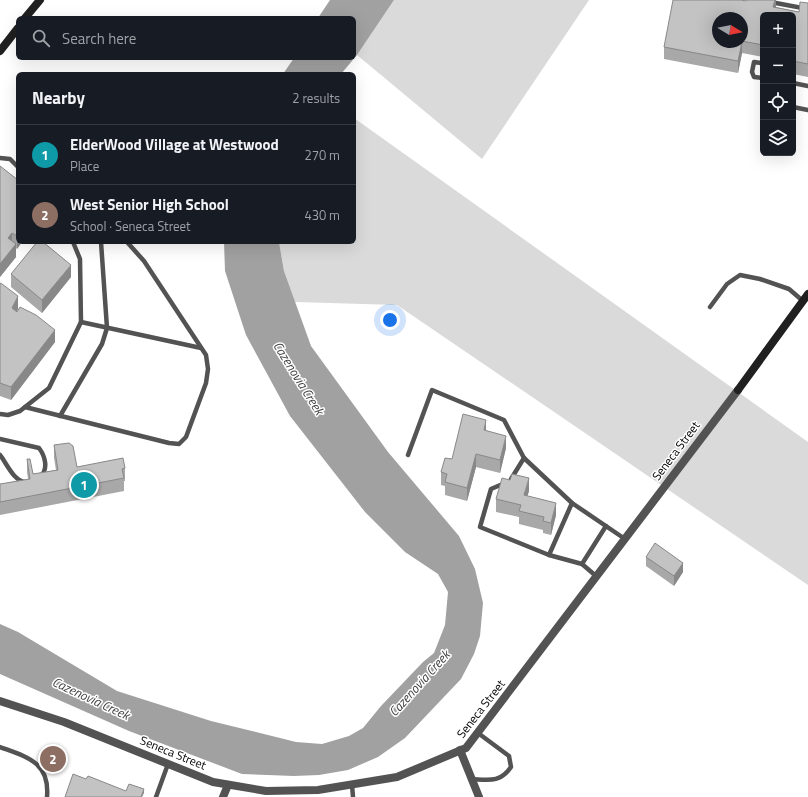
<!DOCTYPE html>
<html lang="en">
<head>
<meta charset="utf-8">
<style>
  :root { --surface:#171b24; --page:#20242c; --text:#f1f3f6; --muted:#9ea1a6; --line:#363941; --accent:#2563eb }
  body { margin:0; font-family:"Titillium Web",sans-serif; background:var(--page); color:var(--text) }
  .controls { position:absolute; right:12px; top:12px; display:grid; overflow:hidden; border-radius:6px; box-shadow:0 4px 16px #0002 }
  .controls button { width:36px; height:36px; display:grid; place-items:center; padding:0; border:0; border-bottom:1px solid var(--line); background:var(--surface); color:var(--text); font:20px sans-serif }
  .compass { position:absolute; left:712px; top:12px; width:36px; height:36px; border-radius:50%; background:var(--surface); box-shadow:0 4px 16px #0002; rotate:100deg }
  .you { position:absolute; left:390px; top:320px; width:14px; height:14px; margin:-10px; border:3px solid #fff; border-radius:50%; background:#1a73e8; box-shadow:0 0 0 6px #1a73e833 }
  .badge { display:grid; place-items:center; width:26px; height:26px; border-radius:50%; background:var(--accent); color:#fff; font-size:13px; font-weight:700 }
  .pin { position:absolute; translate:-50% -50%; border:2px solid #fff; box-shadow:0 1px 4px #0006 }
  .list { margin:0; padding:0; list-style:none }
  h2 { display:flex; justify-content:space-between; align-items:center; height:52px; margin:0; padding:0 16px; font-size:17px }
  h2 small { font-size:13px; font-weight:400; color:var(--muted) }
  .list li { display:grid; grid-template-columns:26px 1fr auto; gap:12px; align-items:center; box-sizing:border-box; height:60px; padding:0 16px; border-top:1px solid var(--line) }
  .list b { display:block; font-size:15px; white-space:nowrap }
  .list p { margin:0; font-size:13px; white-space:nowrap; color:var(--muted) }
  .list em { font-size:13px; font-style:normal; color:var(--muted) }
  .icon { flex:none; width:22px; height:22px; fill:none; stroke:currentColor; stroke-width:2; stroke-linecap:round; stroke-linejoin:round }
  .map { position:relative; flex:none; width:808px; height:797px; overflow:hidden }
  .search { position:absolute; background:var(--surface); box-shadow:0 4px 16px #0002; left:16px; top:16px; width:340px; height:44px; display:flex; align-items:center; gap:10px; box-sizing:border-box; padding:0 14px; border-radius:6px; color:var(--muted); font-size:15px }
  .panel { position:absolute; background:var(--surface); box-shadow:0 4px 16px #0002; left:16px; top:72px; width:340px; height:172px; border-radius:6px }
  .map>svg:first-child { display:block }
  .green { fill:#dadada }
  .water { fill:#a1a1a1 }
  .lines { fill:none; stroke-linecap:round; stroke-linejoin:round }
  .service { stroke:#535353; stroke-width:4.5 }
  .minor { stroke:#535353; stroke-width:8 }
  .tertiary { stroke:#535353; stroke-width:8 }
  .secondary { stroke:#202020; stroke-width:8 }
  .wall { fill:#a8a8a8; fill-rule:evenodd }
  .shaded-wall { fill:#888 }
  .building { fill:#c3c3c3; stroke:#888 }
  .labels { text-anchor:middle; stroke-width:3; stroke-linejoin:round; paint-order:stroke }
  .street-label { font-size:12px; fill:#000; stroke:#fff }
  .water-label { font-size:13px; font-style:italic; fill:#424242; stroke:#fff }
</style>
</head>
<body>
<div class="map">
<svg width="808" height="797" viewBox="0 0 808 797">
  <rect width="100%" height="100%" fill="#fff"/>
  <g class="green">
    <polygon points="394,0 589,0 482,159 357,55"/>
    <polygon points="354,118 808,442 808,585 397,305 295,302 284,271 279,242 354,242"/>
  </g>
  <g class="water">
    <polygon points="330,0 394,0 357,55 341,74 283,74 294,58 354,58 354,18 318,18"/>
    <polygon points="224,242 279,242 284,271 311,346 388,452 459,536 475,569 483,603 480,636 474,654 461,679 405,738 378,757 348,770 319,775 294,776 242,774 129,731 0,674 0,624 18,632 117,691 211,721 296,742 322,744 349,736 363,728 381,706 423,662 434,653 445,625 448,592 438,574 405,552 365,512 290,416 246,335 225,271"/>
  </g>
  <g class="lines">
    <g class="service">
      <polyline points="760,0 808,9"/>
      <polyline points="761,63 754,62 752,72 754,77 763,78"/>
      <polyline points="793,83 808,86"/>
      <polyline points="793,107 808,110"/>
      <polyline points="0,158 10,159 18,167"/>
      <polyline points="710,307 727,284 740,275 760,279 789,289 803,301"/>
      <polyline points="81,322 201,348"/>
      <polyline points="25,407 169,443 179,444 186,437 206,383 208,369 206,355 144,261 127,242"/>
      <polyline points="0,414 8,415 20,411 49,388 81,322 80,259 73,242"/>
      <polyline points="60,416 102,344 107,328 101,242"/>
      <path d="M0,439L39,448C45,456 49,469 40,477"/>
      <path d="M0,455C7,464 13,480 25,482"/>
      <polyline points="408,455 432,390 504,420 524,458 572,503 625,539"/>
      <polyline points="511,479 524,458"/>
      <polyline points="505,483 491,489 480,527 549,555 582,564 596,576"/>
      <polyline points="549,555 572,503"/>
      <polyline points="582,564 606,526"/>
      <path d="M0,747C27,757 50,762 47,797"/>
      <path d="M472,779C489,780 500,783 511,767L509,756L478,733"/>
      <polyline points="352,785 353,797"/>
      <polyline points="156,797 168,764"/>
    </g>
    <g class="minor">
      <polyline points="460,750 479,797"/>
      <polyline points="223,797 228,785"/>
    </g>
    <polyline class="tertiary" points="0,701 64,722 213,782 266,791 318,790 397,777 466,748 738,390"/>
    <g class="secondary">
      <polyline points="25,18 40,0"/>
      <polyline points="0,51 18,28"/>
      <polyline points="738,390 808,294"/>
    </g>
  </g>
  <g class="wall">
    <path d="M776,0V7L799,12L808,3V77L793,74V15H763V57L742,53L738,73L664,59V47L746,1ZM742,18V42H718Z"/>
    <polygon points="0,166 18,242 22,242 17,249 16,248 16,257 0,277"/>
    <polygon points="11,274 71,277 42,313 11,287"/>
    <polygon points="0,283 18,309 16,312 55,342 11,400 0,396"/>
    <polygon points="486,430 506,448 500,473 476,467 467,501 445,495 445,486 441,485 441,472 452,459"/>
    <polygon points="54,445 77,467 125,468 125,481 124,481 124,491 0,515 0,484 28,479 27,472 27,459 33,474 56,470 54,458"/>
    <polygon points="529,491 527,496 556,515 551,535 543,533 543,530 519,524 519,517 496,512 496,499"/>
    <polygon points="646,557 683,572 674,586 646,566"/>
  </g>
  <g class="shaded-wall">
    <polygon points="775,0 776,0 776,8 773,7"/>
    <polygon points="742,42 742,53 738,73 738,61"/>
    <polygon points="12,233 12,245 8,238"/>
    <polygon points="18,234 18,242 22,242 17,249 17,236"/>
    <polygon points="16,244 16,257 0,277 0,264"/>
    <polygon points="71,265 71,277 42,313 42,300"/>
    <polygon points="18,296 18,309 12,321 12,308"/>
    <polygon points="55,330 55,342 11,400 11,387"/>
    <polygon points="486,420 486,433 484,430"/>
    <polygon points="506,436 506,448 500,473 500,460"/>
    <polygon points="476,454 476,467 467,501 467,488"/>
    <polygon points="529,478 529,491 524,508 524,495"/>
    <polygon points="556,503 556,515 551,535 551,523"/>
    <polygon points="683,563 683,572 674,586 674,576"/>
    <polygon points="144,789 144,793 142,797 141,797"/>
  </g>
  <g class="building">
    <polygon points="673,0 741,0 746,1 746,0 775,0 773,7 799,12 800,2 808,3 808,64 793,61 793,15 763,15 763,45 742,41 742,18 718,18 718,42 742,42 738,61 664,47"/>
    <polygon points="0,166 18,180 18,234 17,236 12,233 8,238 16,244 0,264"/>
    <polygon points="37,242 43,242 71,265 42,300 11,274"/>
    <polygon points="0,283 2,284 18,296 12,308 17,312 20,307 36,315 55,330 11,387 0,383"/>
    <polygon points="463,414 486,420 484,430 506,436 500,460 476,454 467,488 445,482 447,474 441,472 445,458 452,459"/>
    <polygon points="69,443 73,446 77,467 123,458 125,468 122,469 124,478 0,502 0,484 30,479 27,459 30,459 33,474 58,470 54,445"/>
    <polygon points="512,474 529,478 524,495 556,503 551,523 543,521 544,517 519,511 521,505 496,499 502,478 510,480"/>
    <polygon points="655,543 683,563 674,576 646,557"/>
    <polygon points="73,774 86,779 88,776 126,791 129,784 144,789 141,797 65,797"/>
  </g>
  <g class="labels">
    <g class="street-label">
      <text transform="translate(676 451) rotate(-53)" y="4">Seneca Street</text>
      <text transform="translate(481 709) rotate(-52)" y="4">Seneca Street</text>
      <text transform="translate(173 753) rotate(22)" y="4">Seneca Street</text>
    </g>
    <g class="water-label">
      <text transform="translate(299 378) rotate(58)" y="5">Cazenovia Creek</text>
      <text transform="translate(419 683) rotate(-48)" y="5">Cazenovia Creek</text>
      <text transform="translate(91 698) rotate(25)" y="5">Cazenovia Creek</text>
    </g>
  </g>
</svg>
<div class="controls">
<button>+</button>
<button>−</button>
<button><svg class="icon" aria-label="locate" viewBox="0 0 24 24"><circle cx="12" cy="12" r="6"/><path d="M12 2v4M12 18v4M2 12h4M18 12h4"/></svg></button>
<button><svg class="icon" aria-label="layers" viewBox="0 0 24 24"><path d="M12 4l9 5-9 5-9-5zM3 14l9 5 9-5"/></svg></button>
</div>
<svg class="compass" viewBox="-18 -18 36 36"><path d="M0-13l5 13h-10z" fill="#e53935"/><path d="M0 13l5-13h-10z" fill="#9ea1a6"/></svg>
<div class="you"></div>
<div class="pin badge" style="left:84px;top:485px;background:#0f9aa8">1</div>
<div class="pin badge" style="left:53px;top:759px;background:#8d6e63">2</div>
<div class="search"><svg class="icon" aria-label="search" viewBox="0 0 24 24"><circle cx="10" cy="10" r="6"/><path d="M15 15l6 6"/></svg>Search here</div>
<section class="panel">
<h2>Nearby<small>2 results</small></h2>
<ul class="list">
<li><span class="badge" style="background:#0f9aa8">1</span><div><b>ElderWood Village at Westwood</b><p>Place</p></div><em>270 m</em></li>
<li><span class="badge" style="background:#8d6e63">2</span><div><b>West Senior High School</b><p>School · Seneca Street</p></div><em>430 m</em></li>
</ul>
</section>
</div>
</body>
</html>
